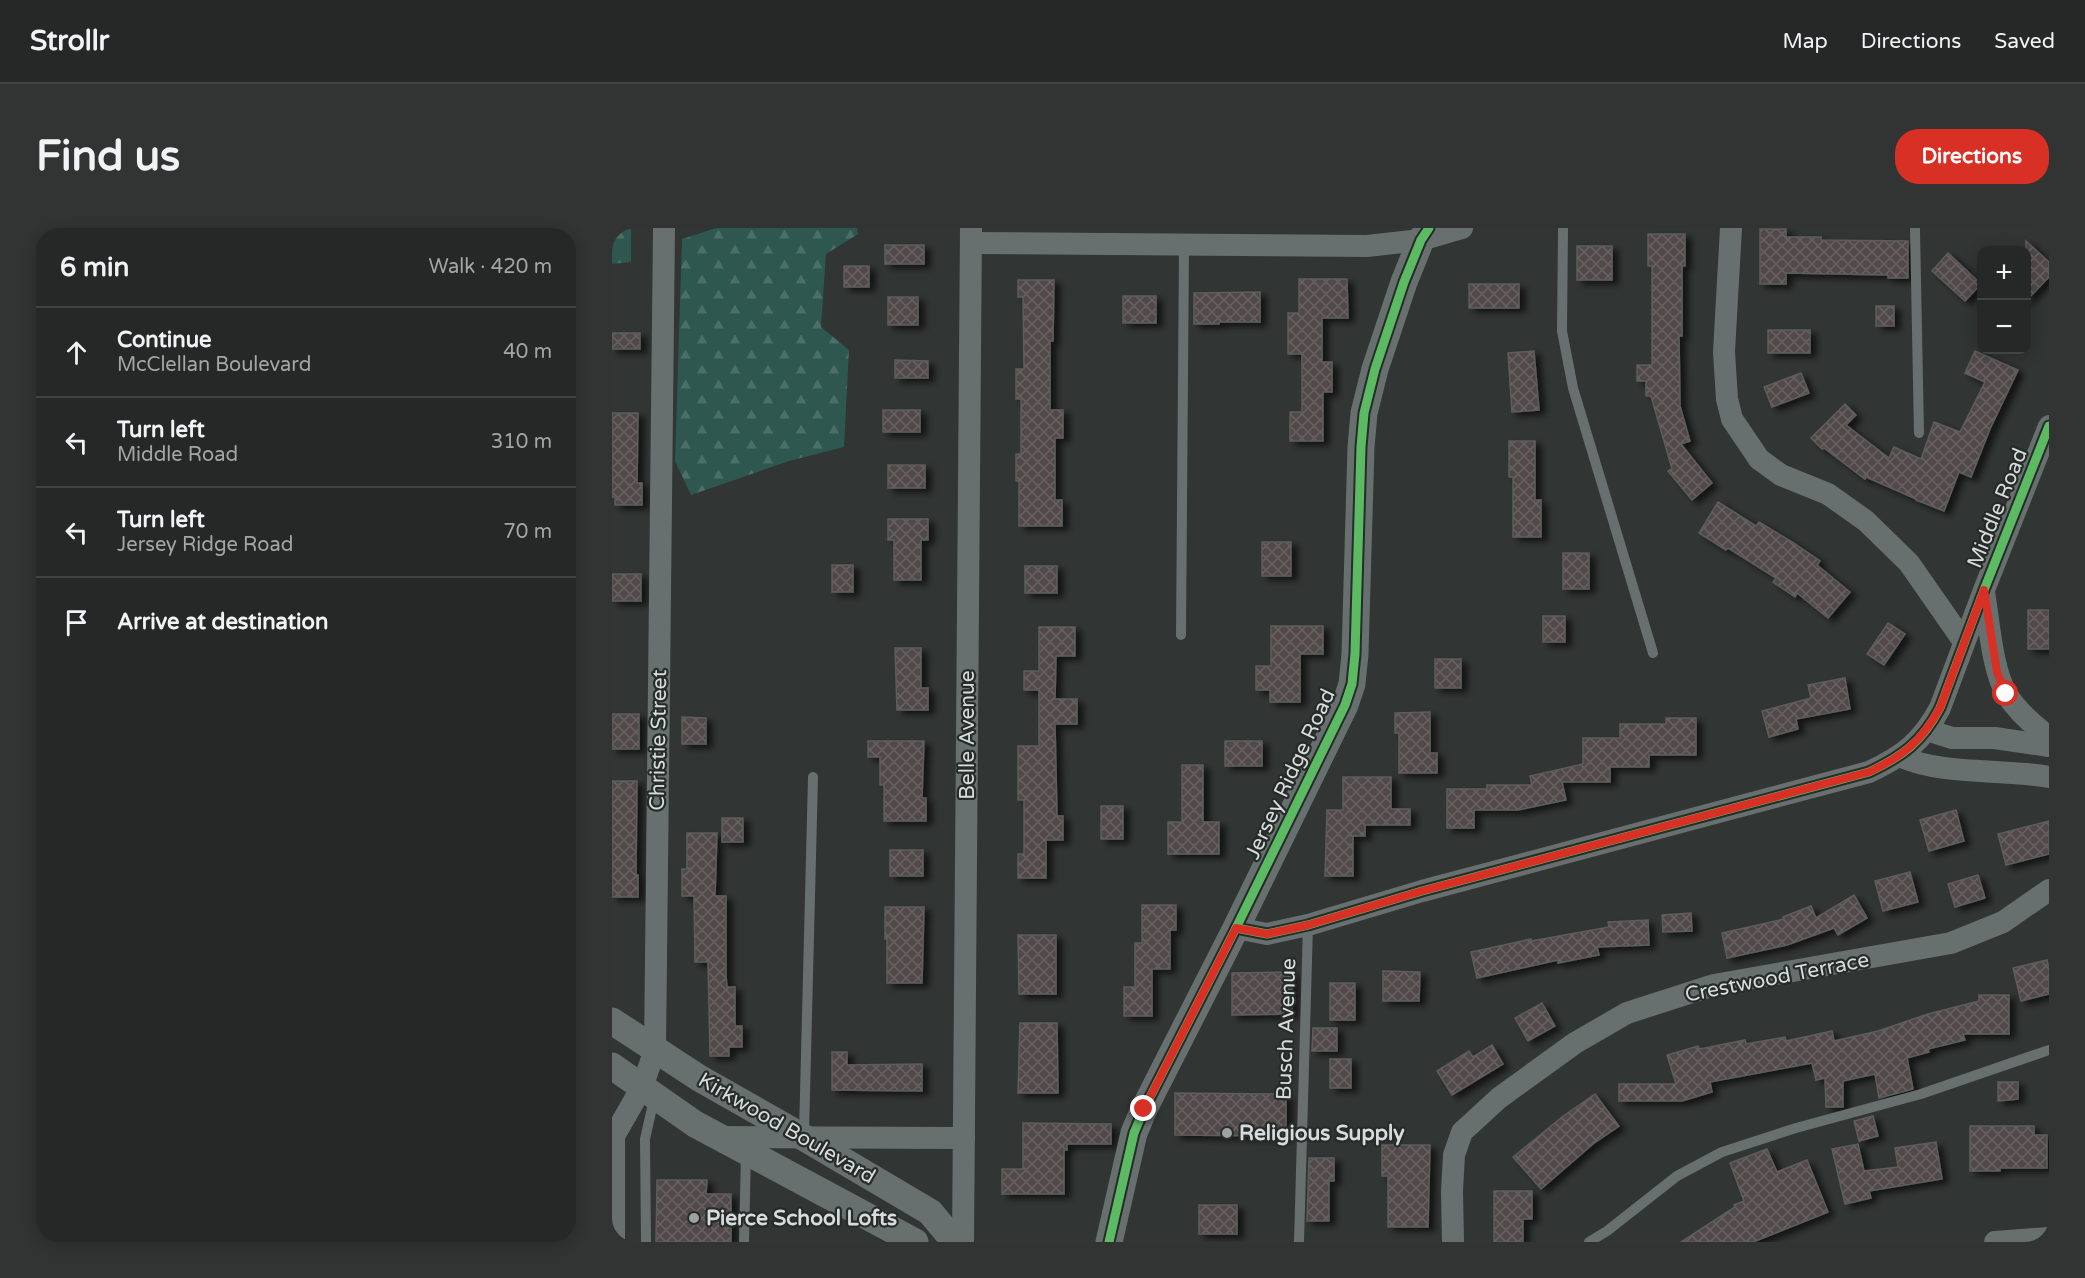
<!DOCTYPE html>
<html lang="en">
<head>
<meta charset="utf-8">
<style>
  :root { --surface:#252826; --page:#313432; --text:#f1f3f6; --muted:#a3a6a7; --line:#424443; --accent:#d93025 }
  body { margin:0; font-family:"Varela Round",sans-serif; background:var(--page); color:var(--text) }
  .controls { position:absolute; right:18px; top:18px; display:grid; overflow:hidden; border-radius:12px; box-shadow:0 3px 15px #0003 }
  .controls button { width:54px; height:54px; display:grid; place-items:center; padding:0; border:0; border-bottom:2px solid var(--line); background:var(--surface); color:var(--text); font:30px sans-serif }
  .stop { position:absolute; width:18px; height:18px; margin:-14px; border:4px solid #d93025; border-radius:50%; background:#fff }
  .stop.end { background:#d93025; border-color:#fff; box-shadow:0 2px 6px #0008 }
  .list { margin:0; padding:0; list-style:none }
  h2 { display:flex; justify-content:space-between; align-items:center; height:78px; margin:0; padding:0 24px; font-size:26px }
  h2 small { font-size:20px; font-weight:400; color:var(--muted) }
  .list li { display:grid; grid-template-columns:39px 1fr auto; gap:18px; align-items:center; box-sizing:border-box; height:90px; padding:0 24px; border-top:2px solid var(--line) }
  .list b { display:block; font-size:22px; white-space:nowrap }
  .list p { margin:0; font-size:20px; white-space:nowrap; color:var(--muted) }
  .list em { font-size:20px; font-style:normal; color:var(--muted) }
  .icon { flex:none; width:33px; height:33px; fill:none; stroke:currentColor; stroke-width:2; stroke-linecap:round; stroke-linejoin:round }
  .map { position:relative; flex:none; width:1437px; height:1014px; overflow:hidden; border-radius:24px }
  header { display:flex; align-items:center; gap:36px; box-sizing:border-box; height:84px; padding:0 30px; background:var(--surface); border-bottom:2px solid var(--line) }
  header strong { font-size:28px }
  nav { display:flex; gap:33px; margin-inline-start:auto; font-size:21px }
  .intro { display:flex; align-items:center; justify-content:space-between; box-sizing:border-box; height:144px; padding:0 36px }
  h1 { margin:0; font-size:42px }
  .button { padding:15px 27px; border-radius:24px; background:var(--accent); color:#fff; font-size:21px; font-weight:700 }
  main { display:flex; gap:36px; padding:0 36px }
  aside { flex:1; background:var(--surface); border-radius:24px; box-shadow:0 3px 15px #0003 }
  .map>svg:first-child { display:block }
  .forest { fill:url(#forest-firs) }
  .building { fill:url(#building-cross-hatch); stroke:#5c5d5c; stroke-width:1.5; filter:url(#shadow) }
  .lines { fill:none; stroke-linecap:round; stroke-linejoin:round }
  .service { stroke:#67706e; stroke-width:10 }
  .minor { stroke:#67706e; stroke-width:22 }
  .tertiary { stroke:#67706e; stroke-width:27 }
  .cycleway-casing { stroke:#262c2a; stroke-width:13 }
  .cycleway { stroke:#5cba63; stroke-width:9 }
  .route { stroke:#d93025; stroke-width:8 }
  .poi-dot { fill:#9ea2a1; stroke:#262c2a; stroke-width:2 }
  .labels { text-anchor:middle; stroke-width:4.5; stroke-linejoin:round; paint-order:stroke }
  .street-label { font-size:21px; fill:#d9dcdc; stroke:#262c2a }
  .poi-label { font-size:21px; font-weight:bold; fill:#d9dcdc; stroke:#262c2a; text-anchor:start }
</style>
</head>
<body>
<header>
<strong>Strollr</strong>
<nav><a>Map</a><a>Directions</a><a>Saved</a></nav>
</header>
<div class="intro"><h1>Find us</h1><a class="button">Directions</a></div>
<main>
<aside>
<h2>6 min<small>Walk · 420 m</small></h2>
<ul class="list">
<li><svg class="icon" aria-label="ahead" viewBox="0 0 24 24"><path d="M12 20V5M6 11l6-6 6 6"/></svg><div><b>Continue</b><p>McClellan Boulevard</p></div><em>40 m</em></li>
<li><svg class="icon" aria-label="left" viewBox="0 0 24 24"><path d="M17 20v-9H6M10 6l-5 5 5 5"/></svg><div><b>Turn left</b><p>Middle Road</p></div><em>310 m</em></li>
<li><svg class="icon" aria-label="left" viewBox="0 0 24 24"><path d="M17 20v-9H6M10 6l-5 5 5 5"/></svg><div><b>Turn left</b><p>Jersey Ridge Road</p></div><em>70 m</em></li>
<li><svg class="icon" aria-label="arrive" viewBox="0 0 24 24"><path d="M6 21V4h12l-3 4 3 4H6"/></svg><div><b>Arrive at destination</b></div></li>
</ul>
</aside>
<div class="map">
<svg width="1437" height="1014" viewBox="0 0 1437 1014">
  <defs>
    <pattern id="forest-firs" width="22" height="20" patternUnits="userSpaceOnUse" patternTransform="scale(1.5)"><rect width="22" height="20" fill="#2d574f"/><path d="M5 1l3.5 6h-7zM16 11l3.5 6h-7z" fill="#4b6f68"/></pattern>
    <pattern id="building-cross-hatch" width="8" height="8" patternUnits="userSpaceOnUse" patternTransform="scale(1.5)"><rect width="8" height="8" fill="#514848"/><path d="M0 0l8 8M0 8l8-8" fill="none" stroke="#696262"/></pattern>
    <filter id="shadow"><feDropShadow dx="6" dy="4" stdDeviation="3" flood-color="#0009"/></filter>
  </defs>
  <rect width="100%" height="100%" fill="#313533"/>
  <g class="forest">
    <polygon points="0,0 19,0 19,34 0,36"/>
    <polygon points="104,0 245,0 246,6 214,26 209,99 237,122 232,219 177,233 79,267 63,233 70,11"/>
  </g>
  <g class="building">
    <polygon points="1148,1 1174,1 1174,9 1209,9 1209,12 1296,13 1296,50 1276,50 1276,47 1174,45 1174,56 1148,56"/>
    <polygon points="1036,6 1073,6 1073,38 1070,38 1070,108 1067,108 1068,178 1078,213 1069,216 1100,255 1080,272 1056,243 1060,241 1039,168 1034,168 1034,153 1025,153 1025,137 1040,137 1040,38 1036,38"/>
    <polygon points="1414,13 1437,34 1437,49 1414,73"/>
    <rect x="273" y="17" width="39" height="19"/>
    <rect x="965" y="18" width="35" height="34"/>
    <polygon points="1336,25 1369,56 1353,73 1320,43"/>
    <rect x="232" y="38" width="25" height="21"/>
    <polygon points="687,51 735,51 736,90 710,90 710,134 720,134 720,164 711,164 711,213 678,213 678,184 690,184 690,126 676,126 676,85 687,85"/>
    <polygon points="406,52 442,52 441,113 438,113 438,182 451,182 451,210 443,210 443,272 450,272 450,298 407,298 407,253 404,253 404,226 409,226 409,171 404,171 404,141 412,141 411,69 406,69"/>
    <rect x="857" y="56" width="50" height="24"/>
    <polygon points="648,64 648,94 607,94 607,96 582,96 582,65"/>
    <rect x="511" y="68" width="33" height="27"/>
    <rect x="276" y="69" width="30" height="28"/>
    <rect x="1264" y="78" width="18" height="20"/>
    <rect x="1156" y="102" width="42" height="23"/>
    <rect x="0" y="105" width="28" height="16"/>
    <polygon points="922,123 927,182 900,184 896,125"/>
    <polygon points="1363,123 1406,142 1378,201 1359,249 1347,244 1332,283 1304,272 1304,271 1254,249 1253,251 1212,220 1210,221 1199,210 1233,176 1244,187 1234,197 1277,230 1282,219 1309,231 1322,194 1348,204 1373,154 1353,145"/>
    <polygon points="283,132 316,133 316,150 283,150"/>
    <polygon points="1189,145 1197,165 1160,179 1152,159"/>
    <rect x="271" y="182" width="37" height="22"/>
    <polygon points="0,185 26,185 25,255 30,255 30,277 3,277 3,269 0,269"/>
    <polygon points="897,213 923,213 923,272 929,272 929,309 901,309 901,249 897,249"/>
    <rect x="276" y="237" width="37" height="23"/>
    <polygon points="1106,274 1144,298 1147,294 1180,314 1208,333 1205,337 1238,364 1216,390 1185,365 1183,369 1161,354 1164,350 1116,320 1114,322 1087,305"/>
    <polygon points="276,291 316,291 316,312 309,312 309,352 282,352 282,312 276,312"/>
    <rect x="650" y="314" width="29" height="34"/>
    <rect x="951" y="325" width="26" height="36"/>
    <rect x="220" y="337" width="21" height="27"/>
    <rect x="413" y="338" width="32" height="27"/>
    <rect x="0" y="346" width="29" height="27"/>
    <rect x="1416" y="382" width="21" height="39"/>
    <rect x="931" y="388" width="22" height="26"/>
    <polygon points="1276,395 1293,406 1272,437 1255,426"/>
    <polygon points="659,398 711,398 711,426 688,426 688,474 658,474 658,462 644,462 644,438 659,438"/>
    <polygon points="427,399 463,399 463,428 444,428 443,471 465,471 465,496 443,496 445,588 451,588 451,612 434,612 434,650 406,650 406,626 412,626 412,572 406,572 406,518 427,518 427,462 412,462 412,443 427,443"/>
    <polygon points="283,420 309,420 309,460 316,460 316,482 285,482"/>
    <rect x="823" y="431" width="26" height="29"/>
    <polygon points="1233,450 1238,481 1184,491 1186,501 1157,509 1150,483 1199,470 1196,457"/>
    <polygon points="818,484 818,525 825,525 825,545 787,545 787,505 783,505 783,485"/>
    <rect x="0" y="486" width="27" height="35"/>
    <polygon points="70,489 94,490 94,516 70,516"/>
    <polygon points="1054,490 1084,490 1084,527 1037,527 1037,539 998,539 998,554 950,554 954,572 906,582 862,582 862,600 835,600 835,561 875,561 875,557 920,557 918,548 971,536 971,510 1008,510 1008,496 1054,496"/>
    <polygon points="256,513 312,513 310,570 314,570 314,593 272,593 272,557 268,557 268,529 256,529"/>
    <rect x="613" y="513" width="37" height="25"/>
    <polygon points="570,537 591,537 591,594 607,594 607,626 556,626 556,594 570,594"/>
    <polygon points="731,549 779,549 779,581 798,581 798,597 753,597 753,608 741,608 741,648 713,648 715,582 731,582"/>
    <polygon points="0,553 25,553 24,647 26,647 26,669 0,669"/>
    <rect x="489" y="578" width="22" height="33"/>
    <polygon points="1344,582 1352,613 1317,623 1308,592"/>
    <rect x="110" y="590" width="21" height="24"/>
    <polygon points="1437,593 1437,626 1394,637 1386,606"/>
    <polygon points="75,605 105,605 103,668 114,668 114,748 115,759 123,759 123,798 130,798 130,819 117,819 117,828 98,828 96,734 83,734 82,668 70,668 70,641 75,641"/>
    <rect x="278" y="622" width="33" height="26"/>
    <polygon points="1298,644 1306,674 1271,683 1263,653"/>
    <polygon points="1366,647 1373,670 1343,679 1336,656"/>
    <polygon points="1242,667 1255,690 1226,707 1222,700 1175,717 1115,730 1110,705 1172,691 1171,689 1199,678 1204,690"/>
    <polygon points="530,677 564,677 564,702 558,702 558,741 540,741 540,788 512,788 512,759 523,759 523,715 530,715"/>
    <polygon points="273,679 312,679 310,755 275,755 275,711 273,711"/>
    <polygon points="1079,685 1080,703 1051,704 1050,687"/>
    <polygon points="1036,692 1037,717 985,719 987,727 946,735 946,732 865,750 859,724 919,711 919,713 997,699 996,694"/>
    <polygon points="406,707 444,707 444,766 407,766"/>
    <polygon points="1435,732 1437,741 1437,766 1409,773 1401,740"/>
    <polygon points="771,743 808,744 807,773 771,773"/>
    <polygon points="680,744 680,786 620,787 620,745"/>
    <rect x="718" y="755" width="25" height="37"/>
    <polygon points="1367,767 1397,767 1397,806 1351,806 1353,812 1316,821 1317,824 1295,830 1301,861 1267,870 1263,846 1231,853 1231,879 1214,879 1213,850 1204,852 1200,835 1098,854 1100,864 1070,873 1007,873 1007,856 1064,856 1055,827 1086,818 1088,821 1133,812 1134,816 1173,809 1174,813 1220,803 1222,813 1266,803 1316,786 1367,773"/>
    <polygon points="930,775 943,798 916,813 903,790"/>
    <polygon points="408,795 445,795 446,865 406,865"/>
    <polygon points="701,800 725,800 725,823 700,823"/>
    <polygon points="880,817 891,836 840,867 825,843 857,823 861,829"/>
    <polygon points="220,824 235,824 235,837 310,836 310,863 220,862"/>
    <rect x="718" y="831" width="21" height="29"/>
    <polygon points="1386,854 1406,854 1406,871 1386,873"/>
    <polygon points="563,865 674,866 674,908 563,907"/>
    <polygon points="983,866 1007,898 981,916 929,961 901,929 950,889"/>
    <polygon points="1261,888 1266,908 1247,913 1242,893"/>
    <polygon points="411,895 499,896 499,916 455,916 455,922 452,922 452,966 390,966 390,941 411,941"/>
    <polygon points="1358,898 1422,898 1422,907 1435,907 1435,940 1388,940 1388,943 1358,943"/>
    <polygon points="1324,914 1330,951 1257,963 1259,970 1233,976 1220,921 1246,916 1252,943 1286,939 1283,920"/>
    <polygon points="770,917 818,917 816,999 776,999 776,948 770,948"/>
    <polygon points="1155,921 1165,944 1195,932 1216,984 1141,1014 1069,1014 1123,979 1122,977 1132,973 1118,935"/>
    <polygon points="697,930 722,930 722,953 717,953 717,993 695,993"/>
    <polygon points="45,952 95,952 94,966 119,966 119,1014 44,1014"/>
    <polygon points="882,963 920,963 920,991 911,991 911,1014 882,1014"/>
    <rect x="587" y="977" width="38" height="29"/>
  </g>
  <g class="lines">
    <g class="service">
      <polyline points="951,0 950,103 961,160 1041,425"/>
      <polyline points="1303,0 1307,205"/>
      <polyline points="569,407 572,17"/>
      <polyline points="192,906 201,549"/>
      <polyline points="34,1014 33,911 42,871"/>
      <polyline points="132,1014 134,924"/>
      <polyline points="687,1014 696,697"/>
      <polyline points="977,1014 995,1003 1065,948 1110,924 1184,900 1309,866 1437,822"/>
    </g>
    <g class="minor">
      <polyline points="1119,0 1112,124 1115,171 1120,191 1147,231 1169,247 1216,266 1254,293 1297,335 1352,414"/>
      <polyline points="359,15 755,18 809,12 850,0"/>
      <path d="M1372,364C1377,393 1380,442 1395,467C1406,484 1421,497 1437,509"/>
      <polyline points="1315,502 1340,510 1383,510 1437,518"/>
      <path d="M1287,528C1332,548 1388,540 1437,549"/>
      <path d="M624,700L655,706L696,697L810,663L1257,544C1291,528 1310,514 1328,480L1372,362L1437,198"/>
      <polyline points="108,909 352,910"/>
      <polyline points="2,1014 2,908 30,859 43,822 52,0"/>
      <polyline points="351,1014 359,0"/>
      <polyline points="841,1014 840,963 842,927 850,904 887,870 963,815 1015,785 1102,757 1339,715 1391,694 1437,662"/>
      <polyline points="1383,1014 1437,1010"/>
    </g>
    <g class="tertiary">
      <polyline points="0,793 87,850 191,909 318,984 343,1014"/>
      <polyline points="0,838 83,896 303,1014"/>
      <polyline points="497,1014 522,905 532,881 624,700 733,477 740,456 743,426 749,219 752,185 763,141 792,54 809,12 817,0"/>
    </g>
    <g class="cycleway-casing">
      <g id="cycleway">
        <path d="M624,700L655,706L696,697L810,663L1257,544C1291,528 1310,514 1328,480L1372,362L1437,198"/>
        <polyline points="497,1014 522,905 532,881 624,700 733,477 740,456 743,426 749,219 752,185 763,141 792,54 809,12 817,0"/>
      </g>
    </g>
    <use href="#cycleway" class="cycleway"/>
  </g>
  <g class="lines">
    <path class="route" d="M532,881L624,700L655,706L696,697L810,663L1257,544C1291,528 1309,514 1328,480L1372,362L1385,444L1394,466"/>
  </g>
  <g class="poi-dot">
    <circle cx="615" cy="905" r="6"/>
    <circle cx="82" cy="990" r="6"/>
  </g>
  <g class="labels">
    <g class="street-label">
      <text transform="translate(1385 280) rotate(-68)" y="7">Middle Road</text>
      <text transform="translate(355 507) rotate(-90)" y="7">Belle Avenue</text>
      <text transform="translate(46 512) rotate(-89)" y="7">Christie Street</text>
      <text transform="translate(678 546) rotate(-65)" y="7">Jersey Ridge Road</text>
      <text transform="translate(1165 749) rotate(-11)" y="7">Crestwood Terrace</text>
      <text transform="translate(674 801) rotate(-88)" y="7">Busch Avenue</text>
      <text transform="translate(175 900) rotate(30)" y="7">Kirkwood Boulevard</text>
    </g>
    <g class="poi-label">
      <text x="627" y="912">Religious Supply</text>
      <text x="94" y="997">Pierce School Lofts</text>
    </g>
  </g>
</svg>
<div class="controls">
<button>+</button>
<button>−</button>
</div>
<div class="stop" style="left:1394px;top:466px"></div>
<div class="stop end" style="left:532px;top:881px"></div>
</div>
</main>
</body>
</html>
